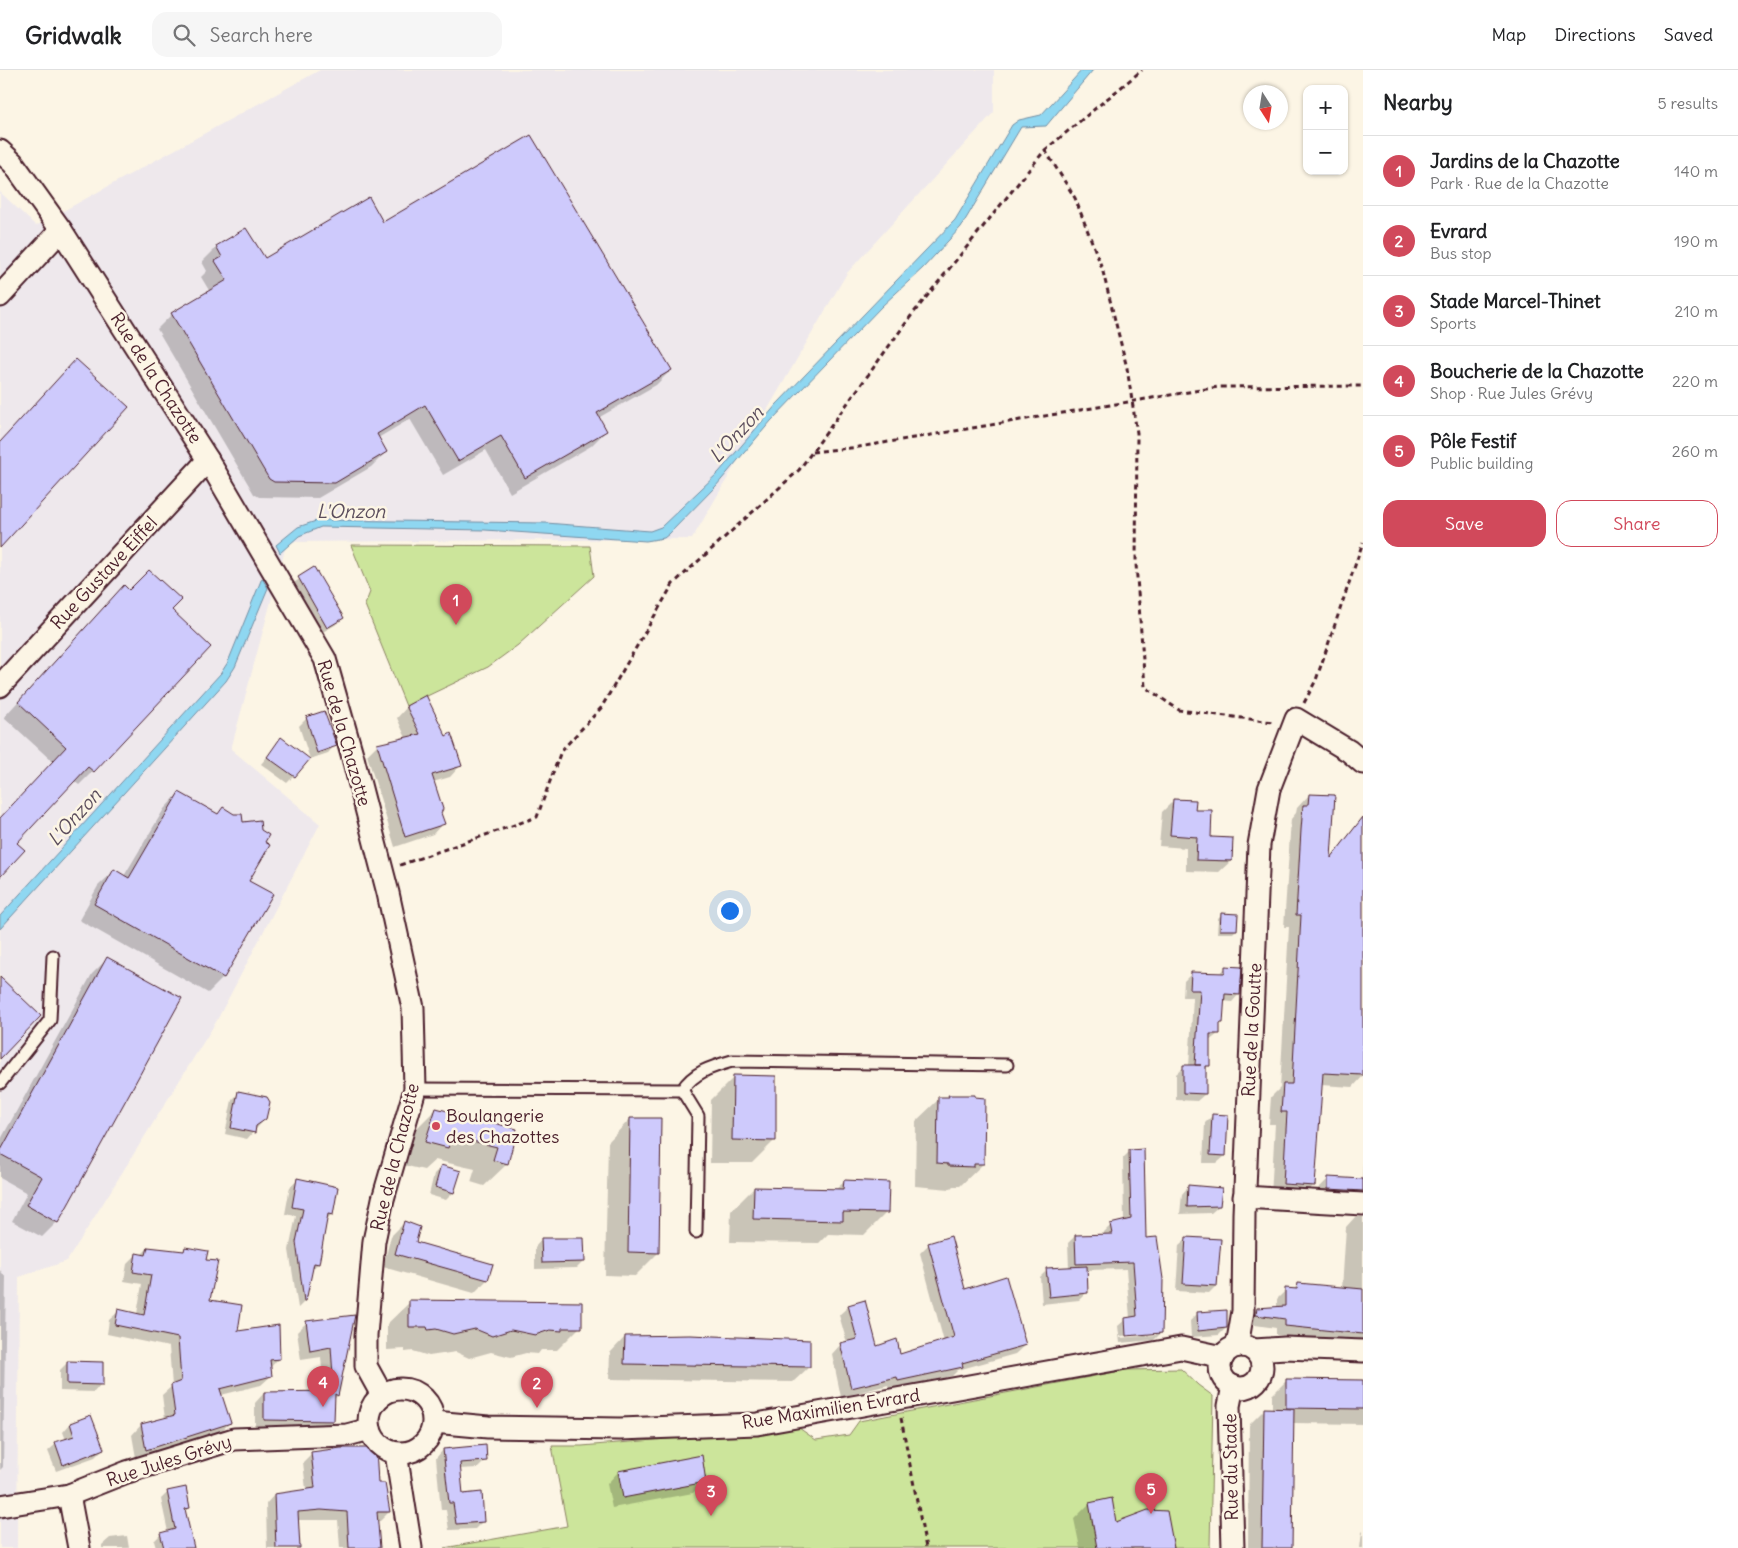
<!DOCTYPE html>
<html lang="en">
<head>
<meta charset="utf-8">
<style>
  :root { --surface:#fff; --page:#f6f6f6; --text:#202124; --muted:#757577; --line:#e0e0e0; --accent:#d1495b }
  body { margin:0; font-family:Delius,sans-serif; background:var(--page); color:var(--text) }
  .controls { position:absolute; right:15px; top:15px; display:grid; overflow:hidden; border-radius:10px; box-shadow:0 1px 4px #0004 }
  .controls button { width:45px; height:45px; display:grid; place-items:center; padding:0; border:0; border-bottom:1px solid var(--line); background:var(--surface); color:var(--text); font:25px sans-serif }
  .compass { position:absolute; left:1243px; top:15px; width:45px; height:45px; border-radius:50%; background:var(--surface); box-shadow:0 1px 4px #0004; rotate:168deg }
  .you { position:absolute; left:729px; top:840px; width:18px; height:18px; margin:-12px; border:4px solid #fff; border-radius:50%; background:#1a73e8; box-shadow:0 0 0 8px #1a73e833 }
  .badge { display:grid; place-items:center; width:32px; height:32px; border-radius:50%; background:var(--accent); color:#fff; font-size:16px; font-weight:700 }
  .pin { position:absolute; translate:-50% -41px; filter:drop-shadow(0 1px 2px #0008) }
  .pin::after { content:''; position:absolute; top:26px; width:18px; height:15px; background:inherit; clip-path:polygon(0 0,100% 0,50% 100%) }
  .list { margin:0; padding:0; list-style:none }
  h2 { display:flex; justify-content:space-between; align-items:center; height:65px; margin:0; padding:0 20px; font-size:21px }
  h2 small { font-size:16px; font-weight:400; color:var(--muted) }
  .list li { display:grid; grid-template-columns:32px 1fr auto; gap:15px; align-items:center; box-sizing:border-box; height:70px; padding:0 20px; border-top:1px solid var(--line) }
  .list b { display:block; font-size:19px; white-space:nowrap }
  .list p { margin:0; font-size:16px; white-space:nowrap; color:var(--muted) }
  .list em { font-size:16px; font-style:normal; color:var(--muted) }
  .actions { display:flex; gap:10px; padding:15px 20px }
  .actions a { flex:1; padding:11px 0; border:1px solid var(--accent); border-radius:15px; text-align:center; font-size:18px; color:var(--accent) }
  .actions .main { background:var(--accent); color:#fff }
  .icon { flex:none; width:28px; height:28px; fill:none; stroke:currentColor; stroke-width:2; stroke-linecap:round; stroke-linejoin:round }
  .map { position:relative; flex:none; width:1363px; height:1478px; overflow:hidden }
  header { display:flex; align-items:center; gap:30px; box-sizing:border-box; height:70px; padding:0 25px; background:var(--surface); border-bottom:1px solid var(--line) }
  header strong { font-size:24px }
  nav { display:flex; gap:28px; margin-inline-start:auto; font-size:18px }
  .search { width:350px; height:45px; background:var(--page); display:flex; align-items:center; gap:12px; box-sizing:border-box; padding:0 18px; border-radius:15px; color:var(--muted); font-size:19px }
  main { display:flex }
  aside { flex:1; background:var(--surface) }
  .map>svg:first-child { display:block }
  .built { fill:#eee8ec }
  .green { fill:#cce59b; stroke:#8b8263 }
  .water { fill:#8fd7f1; stroke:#738da2 }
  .shadow { fill:#0003; fill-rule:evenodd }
  .building { fill:#cecafc; stroke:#4a1f2b }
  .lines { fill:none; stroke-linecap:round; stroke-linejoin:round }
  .service-casing { stroke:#4a1f2b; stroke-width:15 }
  .minor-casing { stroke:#4a1f2b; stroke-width:25 }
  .path { stroke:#4a1f2b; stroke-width:3; stroke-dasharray:5 4; stroke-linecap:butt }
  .service { stroke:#fcf5e5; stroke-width:11 }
  .minor { stroke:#fcf5e5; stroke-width:21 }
  .poi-dot { fill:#d1495b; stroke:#fcf5e5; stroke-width:2 }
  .labels { text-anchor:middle; stroke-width:5; stroke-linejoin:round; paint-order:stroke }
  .street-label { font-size:18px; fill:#4a1f2b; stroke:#fcf5e5 }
  .poi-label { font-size:18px; fill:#4a1f2b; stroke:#fcf5e5; text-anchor:start }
  .water-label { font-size:19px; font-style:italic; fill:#5b4d5c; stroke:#fcf5e5 }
</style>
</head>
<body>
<header>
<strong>Gridwalk</strong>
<div class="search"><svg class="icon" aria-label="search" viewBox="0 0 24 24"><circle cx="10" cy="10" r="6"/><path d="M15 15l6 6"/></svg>Search here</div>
<nav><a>Map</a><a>Directions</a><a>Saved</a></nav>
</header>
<main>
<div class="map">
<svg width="1363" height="1478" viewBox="0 0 1363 1478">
  <rect width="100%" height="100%" fill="#fcf5e5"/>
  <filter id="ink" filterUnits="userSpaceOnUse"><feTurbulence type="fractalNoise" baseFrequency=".02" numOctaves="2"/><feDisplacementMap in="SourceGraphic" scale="10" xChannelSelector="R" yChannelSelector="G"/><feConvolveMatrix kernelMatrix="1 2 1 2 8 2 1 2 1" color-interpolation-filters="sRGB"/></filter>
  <g filter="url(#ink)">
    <polygon class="built" points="320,0 994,0 994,42 847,203 692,469 287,472 231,679 320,754 216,952 67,1191 19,1207 17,1478 0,1478 0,122 36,156"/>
    <g class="green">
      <polygon points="351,475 590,476 594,506 518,575 488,597 406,636 365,535 370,522"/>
      <polygon points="1181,1299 1198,1315 1213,1326 1210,1478 444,1478 567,1456 552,1376 582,1376 799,1358 816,1370 849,1365 859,1351 1126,1300"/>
    </g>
    <g class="water">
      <polygon points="1082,0 1093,0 1046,56 1021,57 961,157 923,198 882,236 771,351 716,416 669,464 664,468 646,471 485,460 321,457 299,466 280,483 276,475 298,457 319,450 546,453 650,461 661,457 719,402 777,334 955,150 1012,55 1019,50 1041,45"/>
      <polygon points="262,508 268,518 235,597 226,611 0,859 0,846 221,603 228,592"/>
    </g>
    <g class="shadow">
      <polygon points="383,154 671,300 656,315 598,348 606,361 591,376 510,423 486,380 443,405 410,349 378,368 386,382 371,397 318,428 259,427 254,424 157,259 172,244 210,222 201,207 207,201 202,192 217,177 264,190"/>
      <polygon points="314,499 343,548 335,555 319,564 291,515"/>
      <polygon points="129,522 170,541 209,577 93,701 79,715 74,711 16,773 0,805 0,749 53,692 4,647 110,531"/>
      <polygon points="407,637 460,696 450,707 433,712 443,753 433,764 395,777 367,685 377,675 406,668 397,648"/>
      <polygon points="307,648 335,675 328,683 310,689 299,656"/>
      <polygon points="282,669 294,706 287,713 261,694"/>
      <polygon points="179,723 217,745 223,739 248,812 271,825 223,908 208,923 79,850 98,816 114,801 124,806 164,739"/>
      <polygon points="1309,725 1330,788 1363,747 1363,1006 1353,1017 1321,1015 1314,1115 1301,1128 1271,1126 1275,1054 1269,1054 1271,1027 1280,1018 1289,857 1284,857 1291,749 1296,743 1297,738"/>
      <polygon points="1173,731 1194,741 1210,768 1231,791 1219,802 1186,801 1186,778 1159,776 1162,742"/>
      <polygon points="1221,845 1236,860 1233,863 1217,863 1218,848"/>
      <polygon points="107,889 57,1152 42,1167 12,1151 27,1123 0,1108 0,1071 92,904"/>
      <polygon points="1226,897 1239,924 1232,932 1223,931 1222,953 1219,956 1218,964 1209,971 1205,1024 1197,1031 1176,1030 1176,1004 1184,997 1189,997 1193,927 1183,927 1184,911 1191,904 1219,905"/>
      <polygon points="734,1007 775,1070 752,1093 710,1093 711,1030"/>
      <polygon points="239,1023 265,1049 247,1069 225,1064 232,1030"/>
      <polygon points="949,1026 983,1094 960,1116 953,1116 950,1119 915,1116 916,1051 939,1029 946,1029"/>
      <polygon points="436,1039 516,1060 507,1094 484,1116 471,1112 475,1099 435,1090 424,1100 403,1095 413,1062"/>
      <polygon points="1213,1045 1225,1086 1217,1093 1203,1093 1205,1053"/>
      <polygon points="630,1049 658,1183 635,1206 605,1205 608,1072"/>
      <path d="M1130,1081L1161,1263L1154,1270L1120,1273L1118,1256L1126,1249L1130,1248L1126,1199L1086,1200V1223L1079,1230L1042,1234L1040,1207L1047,1200L1069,1198L1068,1173L1075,1166L1104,1165V1162L1111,1155L1124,1152L1123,1088ZM1156,1263V1265L1120,1268V1266Z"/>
      <polygon points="1363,1092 1363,1137 1315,1122 1329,1108 1362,1110"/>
      <polygon points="442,1096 459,1102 453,1123 446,1130 429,1125 434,1104"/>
      <polygon points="298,1110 332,1144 325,1151 318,1194 311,1200 305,1231 298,1238 289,1180 296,1146 285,1144 290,1117"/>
      <polygon points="844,1112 887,1142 864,1165 828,1164 819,1173 730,1172 731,1141 754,1118 835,1120"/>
      <polygon points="1189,1116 1219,1136 1211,1143 1180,1144 1182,1124"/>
      <polygon points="1355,1147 1363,1147 1363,1279 1357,1273 1276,1265 1276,1258 1248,1254 1248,1248 1257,1239 1277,1237 1277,1229 1286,1220 1293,1220 1298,1215 1342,1219 1346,1157"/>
      <polygon points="404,1153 414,1173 491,1195 487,1210 474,1223 383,1197 391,1166"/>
      <polygon points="1187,1168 1216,1216 1209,1223 1176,1221 1179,1175"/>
      <polygon points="542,1169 584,1191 577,1198 535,1199 535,1177"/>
      <polygon points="929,1174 964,1221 1025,1275 1015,1284 958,1300 952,1306 889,1320 888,1315 841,1327 832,1284 841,1274 847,1273 839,1245 849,1236 876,1277 900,1285 944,1272 920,1183"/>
      <polygon points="148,1178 182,1182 185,1179 205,1191 208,1231 236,1262 279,1288 270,1298 271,1306 261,1315 221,1325 230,1353 220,1362 136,1388 132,1365 141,1355 165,1349 162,1325 172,1316 169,1277 107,1264 109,1250 119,1241 137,1244 142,1214 124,1211 127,1194 136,1185 141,1185"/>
      <polygon points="0,1200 6,1208 3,1397 0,1400"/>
      <polygon points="410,1232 580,1257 557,1280 541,1280 538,1284 526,1283 511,1287 491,1282 469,1288 456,1282 429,1286 413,1281 405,1282 405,1279 387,1280 387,1254"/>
      <polygon points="1198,1243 1226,1258 1219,1265 1191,1267 1190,1251"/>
      <polygon points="354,1246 337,1326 333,1330 333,1351 323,1361 255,1359 255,1333 264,1323 324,1323 321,1287 301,1290 297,1262 307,1252"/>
      <polygon points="625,1267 809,1297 793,1312 609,1309 610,1283"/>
      <polygon points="67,1293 101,1314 94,1322 60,1321 60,1300"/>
      <polygon points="1287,1310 1363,1311 1363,1354 1293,1353 1291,1478 1248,1478 1249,1355 1265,1339 1272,1339 1272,1325"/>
      <polygon points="91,1347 103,1379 95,1387 56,1401 48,1381 56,1374 66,1370 63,1362 70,1354"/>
      <polygon points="485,1377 486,1390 478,1398 459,1399 462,1425 483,1451 475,1459 449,1460 446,1440 441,1440 436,1388 443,1380"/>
      <polygon points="312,1383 389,1442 380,1451 376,1451 379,1478 340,1478 338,1450 297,1450 299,1478 267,1478 266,1434 274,1425 306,1420 303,1392"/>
      <polygon points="618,1402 705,1411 693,1423 612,1438 607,1414"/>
      <polygon points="168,1422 189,1437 184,1442 194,1478 156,1478 154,1471 161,1464 168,1462 161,1429"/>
      <polygon points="1089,1434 1115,1453 1173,1478 1080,1478 1074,1449"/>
      <polygon points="1363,1461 1363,1478 1360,1478 1362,1462"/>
      <polygon points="127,1466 129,1478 102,1478 102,1475 110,1468"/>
    </g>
    <g class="building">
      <polygon points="531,65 672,300 597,343 607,361 525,408 501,366 458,391 425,335 377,364 387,382 335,413 274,412 269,409 171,243 227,210 215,191 222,187 216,176 246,158 265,188 369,127 383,152"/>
      <polygon points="76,289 129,337 0,478 0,372"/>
      <polygon points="314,497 344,548 327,558 298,507"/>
      <polygon points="149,500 182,530 172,540 211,577 94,702 88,697 17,773 25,780 0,807 0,748 66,677 18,632 124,515 129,520"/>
      <polygon points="426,625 446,666 451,663 462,696 432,705 443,739 441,743 445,754 405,767 377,674 420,664 406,636"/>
      <polygon points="324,641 337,676 317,683 306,647"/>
      <polygon points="281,667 310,689 295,707 267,687"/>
      <polygon points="179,722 218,744 223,737 234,744 242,744 243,752 260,750 261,760 269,765 265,772 270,775 249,811 273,824 224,908 94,834 114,799 129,808"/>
      <polygon points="1309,724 1335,725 1331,788 1363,747 1363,1005 1323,1003 1315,1116 1283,1114 1287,1042 1281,1042 1283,1014 1292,1014 1301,845 1296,845 1301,760 1303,735 1308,735"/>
      <polygon points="1173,729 1196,730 1195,740 1212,740 1211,767 1233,768 1232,791 1196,790 1197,767 1170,765"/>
      <polygon points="1221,843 1238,844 1237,860 1220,860"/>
      <polygon points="107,887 182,928 58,1153 26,1135 42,1107 0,1084 0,1082"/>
      <polygon points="1225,896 1242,897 1240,925 1225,924 1223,953 1220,953 1220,964 1210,964 1210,996 1206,996 1206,1024 1183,1023 1183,995 1201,995 1195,995 1200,920 1190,920 1191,902 1225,903"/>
      <polygon points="0,907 41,946 0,989"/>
      <polygon points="733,1005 776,1006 776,1071 732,1070"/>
      <polygon points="238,1021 267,1027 270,1032 266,1049 256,1056 255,1063 231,1058"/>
      <polygon points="948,1025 975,1025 975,1027 985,1028 984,1094 974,1094 974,1097 948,1096 948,1094 937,1093 938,1027 949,1027"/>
      <polygon points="436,1038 517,1059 508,1094 493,1090 497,1077 452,1066 448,1078 425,1072"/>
      <polygon points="1212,1044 1228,1045 1226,1086 1210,1085"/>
      <polygon points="630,1048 661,1048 659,1183 628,1182"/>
      <polygon points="1144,1079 1146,1168 1157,1167 1163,1209 1162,1263 1126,1266 1125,1248 1137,1246 1133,1192 1076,1194 1075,1165 1112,1164 1110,1154 1131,1149 1129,1080"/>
      <polygon points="441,1095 461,1101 454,1123 435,1117"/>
      <polygon points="1328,1107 1363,1109 1363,1121 1328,1119"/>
      <polygon points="297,1108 338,1117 333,1145 328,1144 319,1194 314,1193 306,1231 304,1231 296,1172 303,1139 292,1137"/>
      <polygon points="844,1110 889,1112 888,1143 843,1142 843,1151 753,1149 754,1117 843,1119"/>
      <polygon points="1188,1115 1222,1118 1220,1136 1187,1137"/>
      <polygon points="404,1151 420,1157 416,1172 493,1194 488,1210 395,1184"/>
      <polygon points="951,1166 965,1219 1006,1206 1026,1275 962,1293 963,1297 898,1311 897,1307 851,1318 840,1273 857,1269 848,1235 865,1230 877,1276 897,1269 900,1284 954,1267 928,1173"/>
      <polygon points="1186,1167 1221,1169 1217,1216 1183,1214"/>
      <polygon points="541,1168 584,1168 585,1192 542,1193"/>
      <polygon points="148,1177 184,1181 185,1177 208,1181 206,1190 218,1191 210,1230 242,1235 238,1261 279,1255 280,1289 270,1290 272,1306 220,1319 231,1353 146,1380 141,1354 175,1345 171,1315 181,1311 178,1268 115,1255 118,1239 144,1245 151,1205 133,1202 136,1183 146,1185"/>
      <polygon points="1087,1196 1088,1223 1049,1227 1046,1198"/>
      <polygon points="1298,1213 1363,1219 1363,1264 1285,1256 1285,1249 1256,1245 1257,1238 1285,1236 1285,1218 1297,1219"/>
      <polygon points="409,1230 582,1232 582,1258 562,1258 562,1261 550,1260 535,1265 511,1260 492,1266 475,1259 453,1264 436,1259 428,1260 427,1257 409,1257"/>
      <polygon points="1227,1240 1227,1258 1198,1261 1197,1242"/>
      <polygon points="355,1245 338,1326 335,1324 334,1351 264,1350 264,1322 334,1321 331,1277 310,1281 306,1251"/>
      <polygon points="690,1265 810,1270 810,1297 624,1294 625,1266"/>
      <polygon points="67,1291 103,1292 103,1315 67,1314"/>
      <polygon points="1286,1309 1363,1310 1363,1339 1286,1338"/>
      <polygon points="1264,1338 1294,1339 1292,1478 1262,1478"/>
      <polygon points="91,1345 104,1379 63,1395 55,1372 74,1366 70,1353"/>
      <polygon points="486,1375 487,1391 460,1393 463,1424 482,1422 484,1452 456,1454 453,1433 449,1433 443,1379"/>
      <polygon points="341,1378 376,1378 378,1413 385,1413 390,1442 377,1442 380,1478 349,1478 347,1442 321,1440 298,1442 300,1478 276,1478 274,1424 315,1418 311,1382"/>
      <polygon points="702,1385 706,1412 623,1428 618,1401"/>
      <polygon points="186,1417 190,1438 185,1439 194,1478 164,1478 160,1463 175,1459 167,1421"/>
      <polygon points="1112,1428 1116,1452 1148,1440 1167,1441 1174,1478 1097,1478 1089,1433"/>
    </g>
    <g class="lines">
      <g class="service-casing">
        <g id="service">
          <polyline points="0,1013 50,950 53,886"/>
          <path d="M415,1019L682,1020C694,1002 711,997 732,991L1007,995"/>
          <polyline points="682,1020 698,1046 696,1162"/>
        </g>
      </g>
      <g class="minor-casing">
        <g id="minor">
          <polyline points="0,81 13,93 61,160 208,390 325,589 352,684 388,823 413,938 415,1019 383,1129 374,1171 366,1265 366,1296 382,1325"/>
          <polyline points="0,226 61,160"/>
          <polyline points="0,616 208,390"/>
          <polyline points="1244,1127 1363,1134"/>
          <polyline points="1237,1276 1243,1241 1244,1144 1259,775 1269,719 1296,649 1349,681 1363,693"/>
          <circle cx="1241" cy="1297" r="21"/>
          <polyline points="1254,1280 1285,1278 1363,1281"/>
          <polyline points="1233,1316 1229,1336 1233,1478"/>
          <circle cx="401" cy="1351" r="32"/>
          <polyline points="434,1352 488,1357 620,1359 757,1354 1181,1278 1223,1287"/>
          <polyline points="396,1383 411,1478"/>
          <polyline points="69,1425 79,1478"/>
          <polyline points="0,1436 69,1425 127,1402 234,1369 347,1365 370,1359"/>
        </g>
      </g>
      <g class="path">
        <polyline points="1045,80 1075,128 1102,198 1127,298 1137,363 1136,494 1145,617 1179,640 1273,652"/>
        <polyline points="812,382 859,377 1218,317 1363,316"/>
        <polyline points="1304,633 1316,610 1363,472"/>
        <polyline points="400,795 537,747 561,681 601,638 673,514 799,400 911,246 1045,80 1142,0"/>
        <polyline points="901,1348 926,1478"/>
      </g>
      <use href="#service" class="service"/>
      <use href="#minor" class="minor"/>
    </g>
  </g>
  <circle class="poi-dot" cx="436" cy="1056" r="5"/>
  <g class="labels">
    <g class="street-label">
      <text transform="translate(156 308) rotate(57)" y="6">Rue de la Chazotte</text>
      <text transform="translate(104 503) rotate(-47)" y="6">Rue Gustave Eiffel</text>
      <text transform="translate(344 663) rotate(74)" y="6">Rue de la Chazotte</text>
      <text transform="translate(1252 960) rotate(-87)" y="6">Rue de la Goutte</text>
      <text transform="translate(395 1087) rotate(-76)" y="6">Rue de la Chazotte</text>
      <text transform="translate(831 1339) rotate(-9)" y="6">Rue Maximilien Evrard</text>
      <text transform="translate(169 1391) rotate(-18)" y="6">Rue Jules Grévy</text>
      <text transform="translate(1231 1397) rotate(-91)" y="6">Rue du Stade</text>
    </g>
    <g class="poi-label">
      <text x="446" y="1052">Boulangerie<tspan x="446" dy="21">des Chazottes</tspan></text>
    </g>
    <g class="water-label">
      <text transform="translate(736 364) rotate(-47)" y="7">L'Onzon</text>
      <text x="351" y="448">L'Onzon</text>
      <text transform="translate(74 747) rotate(-48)" y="7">L'Onzon</text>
    </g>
  </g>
</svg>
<div class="controls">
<button>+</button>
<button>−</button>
</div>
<svg class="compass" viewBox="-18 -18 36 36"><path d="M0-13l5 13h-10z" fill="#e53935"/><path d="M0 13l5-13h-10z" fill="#757577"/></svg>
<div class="you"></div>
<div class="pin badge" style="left:456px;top:555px">1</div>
<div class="pin badge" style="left:537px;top:1338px">2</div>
<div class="pin badge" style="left:711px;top:1446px">3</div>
<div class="pin badge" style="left:323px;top:1337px">4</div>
<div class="pin badge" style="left:1151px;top:1444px">5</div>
</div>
<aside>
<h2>Nearby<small>5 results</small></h2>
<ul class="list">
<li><span class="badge">1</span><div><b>Jardins de la Chazotte</b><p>Park · Rue de la Chazotte</p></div><em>140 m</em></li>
<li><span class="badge">2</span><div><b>Evrard</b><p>Bus stop</p></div><em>190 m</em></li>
<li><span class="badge">3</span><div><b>Stade Marcel-Thinet</b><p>Sports</p></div><em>210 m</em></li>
<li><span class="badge">4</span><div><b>Boucherie de la Chazotte</b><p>Shop · Rue Jules Grévy</p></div><em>220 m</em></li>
<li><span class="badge">5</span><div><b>Pôle Festif</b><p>Public building</p></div><em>260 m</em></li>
</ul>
<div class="actions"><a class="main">Save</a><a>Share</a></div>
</aside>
</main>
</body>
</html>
